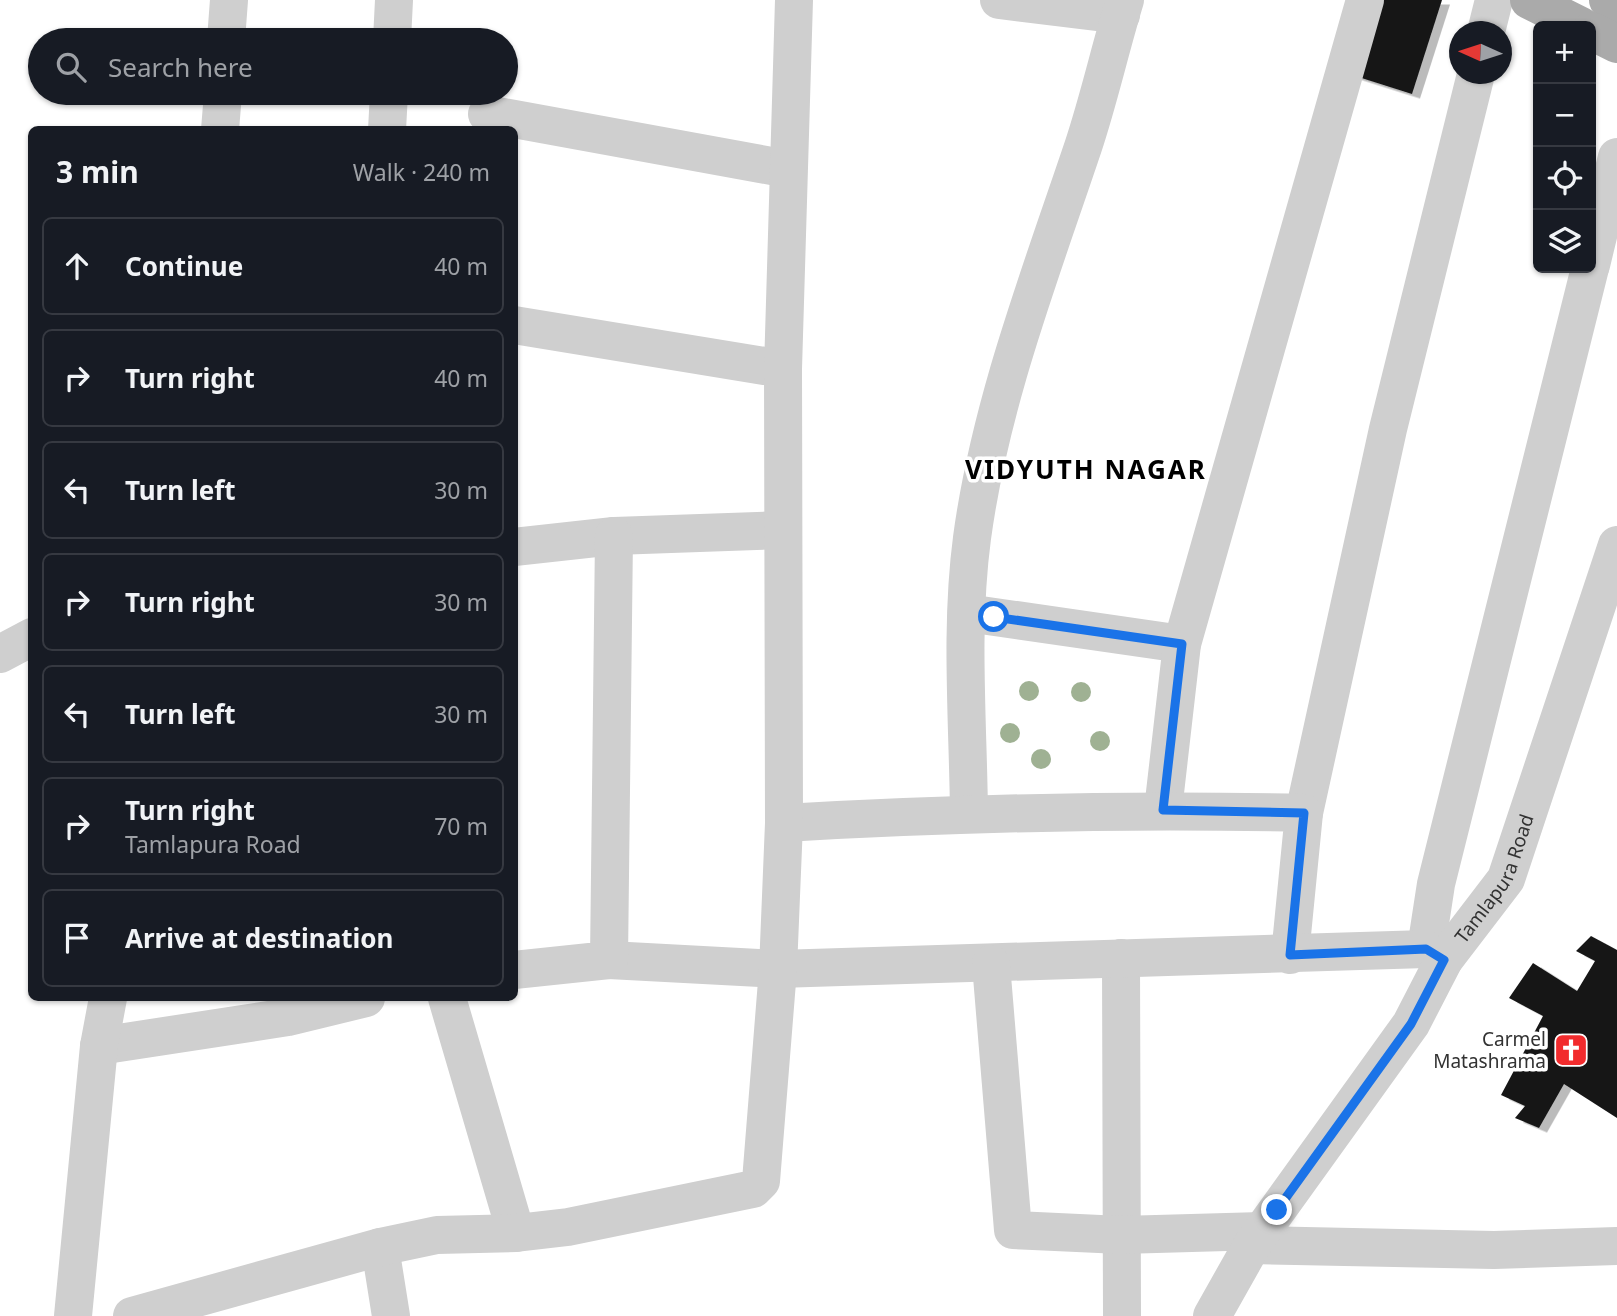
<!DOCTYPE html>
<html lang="en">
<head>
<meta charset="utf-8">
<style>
  :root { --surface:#171b24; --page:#20242c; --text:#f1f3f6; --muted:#9ea1a6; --line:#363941 }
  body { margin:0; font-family:"Noto Sans",sans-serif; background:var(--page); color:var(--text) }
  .controls { position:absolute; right:21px; top:21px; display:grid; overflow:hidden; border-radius:10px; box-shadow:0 2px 5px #0004 }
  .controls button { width:63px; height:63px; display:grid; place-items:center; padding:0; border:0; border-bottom:2px solid var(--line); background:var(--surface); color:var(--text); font:35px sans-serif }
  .compass { position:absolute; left:1449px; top:21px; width:63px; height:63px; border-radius:50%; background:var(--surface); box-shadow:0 2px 5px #0004; rotate:273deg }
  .stop { position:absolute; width:21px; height:21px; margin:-16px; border:5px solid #1a73e8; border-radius:50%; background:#fff }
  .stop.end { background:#1a73e8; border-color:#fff; box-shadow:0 2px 7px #0008 }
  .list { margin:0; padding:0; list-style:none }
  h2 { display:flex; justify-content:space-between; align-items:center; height:91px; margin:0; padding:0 28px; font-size:30px }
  h2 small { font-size:23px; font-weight:400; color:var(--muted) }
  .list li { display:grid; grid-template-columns:46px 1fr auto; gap:21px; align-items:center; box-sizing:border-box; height:98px; margin:0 14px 14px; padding:0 14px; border:2px solid var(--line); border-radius:10px }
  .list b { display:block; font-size:26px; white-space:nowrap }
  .list p { margin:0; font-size:23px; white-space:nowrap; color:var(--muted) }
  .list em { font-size:23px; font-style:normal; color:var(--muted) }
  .icon { flex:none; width:38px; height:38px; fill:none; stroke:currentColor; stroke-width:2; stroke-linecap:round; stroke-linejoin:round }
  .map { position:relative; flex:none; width:1617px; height:1316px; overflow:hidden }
  .search { position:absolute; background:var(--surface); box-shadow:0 2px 5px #0004; left:28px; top:28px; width:490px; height:77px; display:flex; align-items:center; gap:18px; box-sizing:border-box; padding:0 24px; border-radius:38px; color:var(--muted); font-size:26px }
  .panel { position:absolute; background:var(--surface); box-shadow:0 2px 5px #0004; left:28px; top:126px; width:490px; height:875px; border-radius:10px }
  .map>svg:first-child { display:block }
  .building { fill:#191919; filter:url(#shadow) }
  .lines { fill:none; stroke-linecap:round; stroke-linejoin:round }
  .minor { stroke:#cfcfcf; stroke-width:38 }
  .major { stroke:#aaa; stroke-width:38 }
  .tree { fill:#9fb193 }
  .route { stroke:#1a73e8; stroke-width:9 }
  .labels { text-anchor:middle; stroke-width:7; stroke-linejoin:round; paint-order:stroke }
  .street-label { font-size:19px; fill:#323232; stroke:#fff }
  .poi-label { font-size:19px; fill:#323232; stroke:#fff; text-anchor:end }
  .district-label { font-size:26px; font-weight:bold; letter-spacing:2px; fill:#000; stroke:#fff }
</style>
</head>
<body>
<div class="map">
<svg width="1617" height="1316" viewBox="0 0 1617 1316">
  <defs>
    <filter id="shadow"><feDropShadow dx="8" dy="4.5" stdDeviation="0" flood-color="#0004"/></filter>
  </defs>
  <rect width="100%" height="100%" fill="#fff"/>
  <g class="building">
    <polygon points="1376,0 1442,0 1412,94 1352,75"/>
    <polygon points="1591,936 1617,950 1617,1118 1564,1084 1539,1128 1515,1118 1525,1106 1501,1095 1543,1016 1509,998 1533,963 1577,991 1595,961 1576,951"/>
  </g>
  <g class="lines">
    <g class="minor">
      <polyline points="999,0 1121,15"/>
      <polyline points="1486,32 1494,0"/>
      <polyline points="226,40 229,0"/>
      <polyline points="392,40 394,0"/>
      <polyline points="487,114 788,169"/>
      <polyline points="220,130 223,93"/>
      <polyline points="387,130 389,93"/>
      <polyline points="1591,265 1617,157"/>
      <polyline points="514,325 783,369"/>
      <polyline points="514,547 614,536 782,530"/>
      <polyline points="967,613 1182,644"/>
      <polyline points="0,654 32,637"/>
      <polyline points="1163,810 1182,644 1365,0"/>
      <path d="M969,813C968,722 960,628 972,538C990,404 1040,275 1083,147C1099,99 1110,49 1125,0"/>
      <polyline points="1304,813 1388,429 1476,74"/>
      <path d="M784,823C957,813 1130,809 1304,813L1290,955"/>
      <polyline points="1426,949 1436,884 1590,268"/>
      <polyline points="1121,958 1122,1316"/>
      <polyline points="609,960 778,969 1426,949 1444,960"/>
      <polyline points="991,964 1013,1230 1121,1235 1262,1231"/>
      <polyline points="514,970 609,960 614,536"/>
      <polyline points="447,998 516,1233"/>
      <polyline points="99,1046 288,1017 366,998"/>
      <polyline points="1252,1245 1494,1250 1617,1246"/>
      <polyline points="380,1247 391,1316"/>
      <polyline points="73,1316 99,1046 108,998"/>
      <polyline points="132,1316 380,1247 437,1235 516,1233 568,1227 753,1189 761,1181 778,969 784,823 783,369 794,0"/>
      <path id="s1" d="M1212,1316L1252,1245L1411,1024L1444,960L1506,879L1617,545"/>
    </g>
    <g class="major">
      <polyline points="1529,0 1581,26"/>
      <polyline points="1608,0 1617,5"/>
      <polyline points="1591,31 1617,44"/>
    </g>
  </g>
  <g class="tree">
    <circle cx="1029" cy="691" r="10"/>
    <circle cx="1081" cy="692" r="10"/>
    <circle cx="1010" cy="733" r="10"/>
    <circle cx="1100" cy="741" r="10"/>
    <circle cx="1041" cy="759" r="10"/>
  </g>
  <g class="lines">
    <polyline class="route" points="994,617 1182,644 1163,810 1304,813 1290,955 1426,949 1444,960 1411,1024 1277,1210"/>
  </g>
  <defs>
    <g id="church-square" transform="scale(1.75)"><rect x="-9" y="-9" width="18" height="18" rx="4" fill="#f22b2d" stroke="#fff"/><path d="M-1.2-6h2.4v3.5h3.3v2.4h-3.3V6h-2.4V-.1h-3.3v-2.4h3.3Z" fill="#fff"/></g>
  </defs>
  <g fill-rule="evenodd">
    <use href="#church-square" x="1571" y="1050"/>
  </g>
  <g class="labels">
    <g class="street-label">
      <text dy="7" stroke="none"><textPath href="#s1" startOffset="523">Tamlapura Road</textPath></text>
    </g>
    <g class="poi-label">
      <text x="1546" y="1046">Carmel<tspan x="1546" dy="22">Matashrama</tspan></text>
    </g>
    <g class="district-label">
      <text x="1086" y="479">VIDYUTH NAGAR</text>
    </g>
  </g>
</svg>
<div class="controls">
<button>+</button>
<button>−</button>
<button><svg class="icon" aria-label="locate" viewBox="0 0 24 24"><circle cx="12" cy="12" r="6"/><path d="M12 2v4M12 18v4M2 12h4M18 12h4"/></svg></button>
<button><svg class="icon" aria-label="layers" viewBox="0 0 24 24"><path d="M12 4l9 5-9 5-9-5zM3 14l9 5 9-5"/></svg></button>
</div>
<svg class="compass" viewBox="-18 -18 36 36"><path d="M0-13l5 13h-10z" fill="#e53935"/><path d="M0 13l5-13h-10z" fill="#9ea1a6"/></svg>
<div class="stop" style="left:994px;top:617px"></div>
<div class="stop end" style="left:1277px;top:1210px"></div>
<div class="search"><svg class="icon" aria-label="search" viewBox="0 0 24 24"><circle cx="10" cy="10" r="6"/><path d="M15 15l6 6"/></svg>Search here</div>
<section class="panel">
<h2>3 min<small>Walk · 240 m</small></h2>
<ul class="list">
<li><svg class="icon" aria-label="ahead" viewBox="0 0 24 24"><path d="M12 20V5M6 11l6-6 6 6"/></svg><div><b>Continue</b></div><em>40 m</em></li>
<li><svg class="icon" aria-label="right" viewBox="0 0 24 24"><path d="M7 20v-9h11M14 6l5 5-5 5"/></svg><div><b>Turn right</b></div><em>40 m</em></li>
<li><svg class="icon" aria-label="left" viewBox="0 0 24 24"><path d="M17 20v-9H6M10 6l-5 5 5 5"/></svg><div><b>Turn left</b></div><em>30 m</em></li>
<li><svg class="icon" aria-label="right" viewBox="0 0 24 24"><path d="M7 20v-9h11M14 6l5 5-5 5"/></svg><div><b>Turn right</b></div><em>30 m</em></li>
<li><svg class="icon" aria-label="left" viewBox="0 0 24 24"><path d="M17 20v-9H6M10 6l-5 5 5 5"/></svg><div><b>Turn left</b></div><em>30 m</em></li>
<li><svg class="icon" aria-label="right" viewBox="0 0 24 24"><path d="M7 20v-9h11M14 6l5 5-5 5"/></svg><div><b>Turn right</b><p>Tamlapura Road</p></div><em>70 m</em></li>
<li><svg class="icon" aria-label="arrive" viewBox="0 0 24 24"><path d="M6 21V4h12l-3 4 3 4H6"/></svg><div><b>Arrive at destination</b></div></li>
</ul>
</section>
</div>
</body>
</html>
